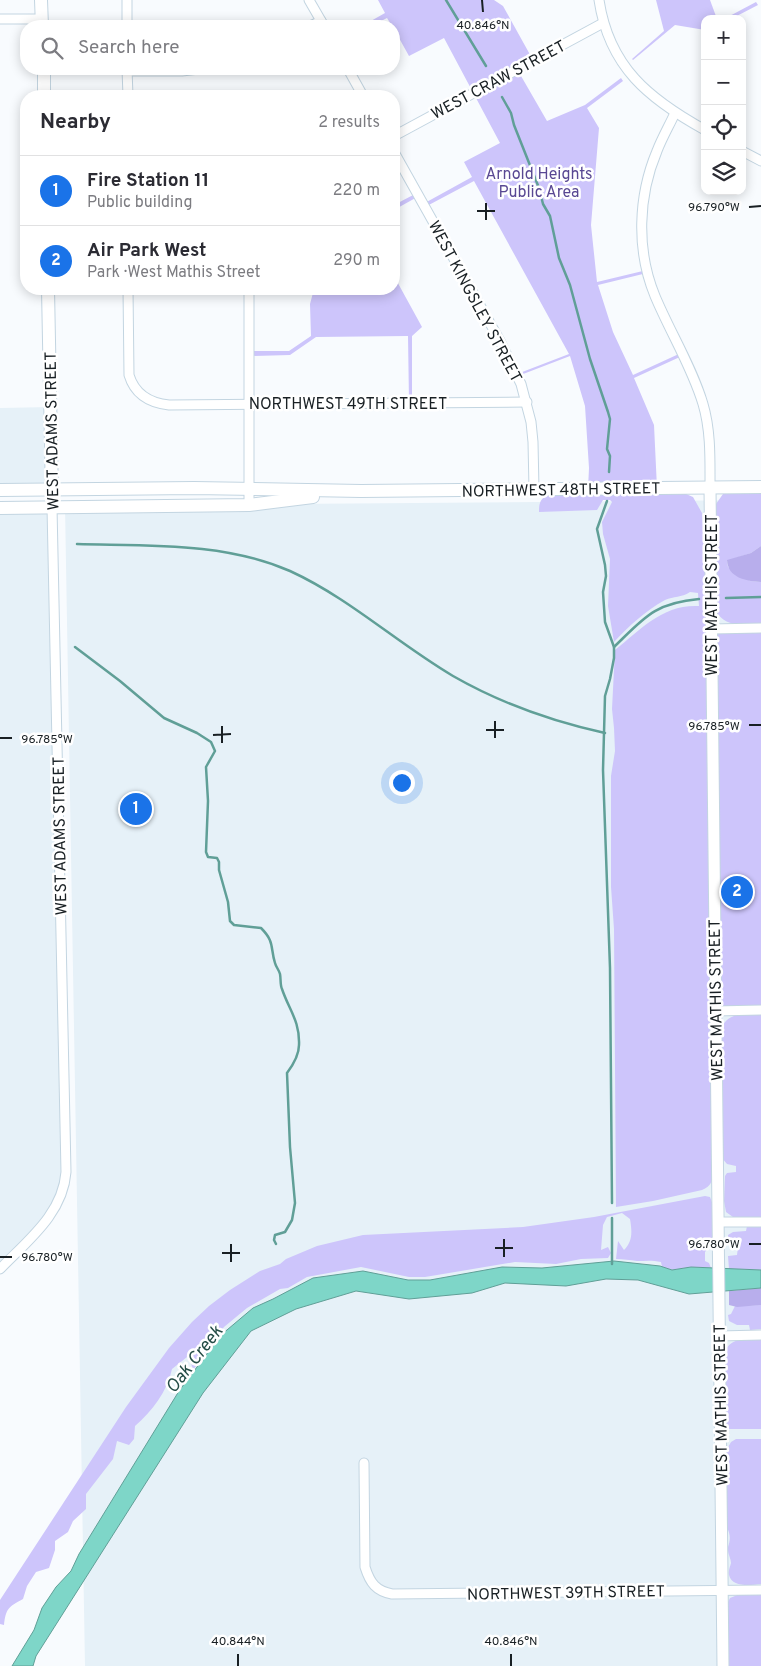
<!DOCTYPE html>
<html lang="en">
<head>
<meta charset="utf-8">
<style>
  :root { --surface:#fff; --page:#f2f2f3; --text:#2b2b33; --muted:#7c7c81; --line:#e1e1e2; --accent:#1a73e8 }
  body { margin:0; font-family:Overpass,sans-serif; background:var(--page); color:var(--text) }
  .controls { position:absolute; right:15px; top:15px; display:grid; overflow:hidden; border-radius:10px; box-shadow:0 2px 12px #0003 }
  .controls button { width:45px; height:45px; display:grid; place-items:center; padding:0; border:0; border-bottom:1px solid var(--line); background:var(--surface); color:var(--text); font:25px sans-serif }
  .you { position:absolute; left:401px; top:782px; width:18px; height:18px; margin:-12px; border:4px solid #fff; border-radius:50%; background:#1a73e8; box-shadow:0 0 0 8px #1a73e833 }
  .badge { display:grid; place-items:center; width:32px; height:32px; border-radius:50%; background:var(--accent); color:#fff; font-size:16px; font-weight:700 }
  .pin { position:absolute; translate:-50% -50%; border:2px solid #fff; box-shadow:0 1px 5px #0006 }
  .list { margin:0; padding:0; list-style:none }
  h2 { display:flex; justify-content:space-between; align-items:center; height:65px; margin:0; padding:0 20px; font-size:21px }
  h2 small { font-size:16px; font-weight:400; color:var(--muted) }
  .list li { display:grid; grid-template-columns:32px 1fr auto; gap:15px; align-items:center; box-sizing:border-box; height:70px; padding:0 20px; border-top:1px solid var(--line) }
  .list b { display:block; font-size:19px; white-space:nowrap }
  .list p { margin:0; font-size:16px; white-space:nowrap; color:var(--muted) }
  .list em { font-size:16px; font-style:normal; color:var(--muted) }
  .icon { flex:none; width:28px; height:28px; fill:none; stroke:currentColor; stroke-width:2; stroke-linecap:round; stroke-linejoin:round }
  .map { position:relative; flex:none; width:761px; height:1666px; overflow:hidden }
  .search { position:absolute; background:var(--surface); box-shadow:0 2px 12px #0003; left:20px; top:20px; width:380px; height:55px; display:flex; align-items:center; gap:12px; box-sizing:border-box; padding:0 18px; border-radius:20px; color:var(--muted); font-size:19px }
  .panel { position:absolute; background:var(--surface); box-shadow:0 2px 12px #0003; left:20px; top:90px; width:380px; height:205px; border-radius:20px }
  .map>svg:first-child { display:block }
  .built { fill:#e6f1f8 }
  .green { fill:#cdc5fb }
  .forest { fill:#b8aeec }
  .water { fill:#7ed6c8; stroke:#609f97 }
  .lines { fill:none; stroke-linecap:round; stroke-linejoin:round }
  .stream { stroke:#609f97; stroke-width:2.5 }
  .minor-casing { stroke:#c3d5e1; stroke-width:11 }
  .tertiary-casing { stroke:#c3d5e1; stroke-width:13 }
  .secondary-casing { stroke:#c3d5e1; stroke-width:14 }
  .minor { stroke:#fff; stroke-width:9 }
  .tertiary { stroke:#fff; stroke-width:11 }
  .secondary { stroke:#fff; stroke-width:12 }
  .ticks { fill:none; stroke:#192024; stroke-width:2 }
  .labels { text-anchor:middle; stroke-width:5; stroke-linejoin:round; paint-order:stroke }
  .street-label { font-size:16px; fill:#192024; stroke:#fff }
  .park-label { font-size:16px; fill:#594893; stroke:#fff }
  .water-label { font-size:18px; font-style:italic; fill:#244c46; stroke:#fff }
  .ticks-label { font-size:12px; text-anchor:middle; fill:#192024; stroke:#fff; stroke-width:5; stroke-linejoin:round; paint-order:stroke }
</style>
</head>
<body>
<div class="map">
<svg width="761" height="1666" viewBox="0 0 761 1666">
  <rect width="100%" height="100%" fill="#f8fbfe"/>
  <g class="built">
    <polygon points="51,407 52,490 0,490 0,408"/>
    <polygon points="761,500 761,1666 85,1666 65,506"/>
    <polygon points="52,507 66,1172 59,1202 0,1269 0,508"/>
  </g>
  <g class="green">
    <polygon points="378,0 494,0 503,6 533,60 517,69 547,121 585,105 621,78 623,81 587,108 599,128 591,225 597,282 647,270 647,273 598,285 613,332 633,375 681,353 682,356 634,378 654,425 657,488 588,489 589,468 585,406 570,356 518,376 517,374 569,354 474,181 425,207 423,204 472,177 464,162 500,143 444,38 409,56 394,29 394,26 392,26 387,18 371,26 362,26 385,13"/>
    <polygon points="656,0 710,0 717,19 705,19 705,30 675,25 633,60 632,59 664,31"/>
    <polygon points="756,2 758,5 731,19 724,19"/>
    <polygon points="417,193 419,196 394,210 394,205"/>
    <polygon points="394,276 422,327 412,336 412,402 409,402 408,336 316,337 290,355 249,356 249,351 289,351 311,336 310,304 314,289 394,289"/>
    <path d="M732,493H761V546L751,553L727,561L728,567L750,581L761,582V623C743,623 726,629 716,611V504L723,494Z"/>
    <path d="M686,494L693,497L702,513L706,564L713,1173C712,1182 711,1186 702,1190L653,1201L616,1207L614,929L611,887V776L615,751L614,728L612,709L615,650C641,629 663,604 699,606L698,593L690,592C681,598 674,596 665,600C645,611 629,626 614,642L608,606L610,559L603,534L602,522L612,502L610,500H603L597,510L539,512C539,503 540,499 548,495Z"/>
    <polygon points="761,628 761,1010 715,1011 711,629"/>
    <path d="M750,1014H761V1217H733L726,1212L724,1201L725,1176L727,1173L736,1172V1166L727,1164L722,1158L721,1030C726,1015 736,1015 750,1014Z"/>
    <path d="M705,1196L710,1197L713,1205V1243L705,1252V1261L709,1263L711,1268L691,1267L672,1270L662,1267L661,1262C652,1260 645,1261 637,1261C630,1260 623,1259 616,1259L618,1241L624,1250C633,1241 632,1231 630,1219L622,1213L607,1217L603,1225L601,1250L608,1247L611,1253L608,1258L581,1259L556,1264L515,1262L425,1277H409L361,1267L307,1277L288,1288L280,1289L247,1308L224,1327L193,1370L191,1363L187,1357L172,1369C167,1392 152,1411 135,1426L134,1439L129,1445L117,1441L113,1459L86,1494V1509L73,1521L68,1532L55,1541V1550L49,1568L36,1572L27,1586L23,1599C8,1607 6,1609 4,1625L0,1624V1600L126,1407L169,1348L192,1322L209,1306L230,1290L260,1271L280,1264L286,1259L317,1246L363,1235L523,1227L594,1217Z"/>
    <polygon points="747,1226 761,1226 761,1270 729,1269 728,1256 737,1255 738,1247 728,1244 728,1235 733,1232 746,1231"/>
    <polygon points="761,1305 761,1329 750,1330 749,1325 737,1325 729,1321 728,1315 731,1314 735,1306"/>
    <path d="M761,1338V1429H729L726,1422V1349C734,1337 748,1339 761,1338Z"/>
    <path d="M736,1439H761V1584C751,1585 732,1588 729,1575C728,1571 730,1567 731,1563C731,1558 727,1553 728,1547C730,1541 731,1535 727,1528L726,1451L731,1442Z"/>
    <polygon points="740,1594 761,1594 761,1666 729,1666 728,1602 730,1598"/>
  </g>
  <g class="forest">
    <path d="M761,546V582C746,581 728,578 727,560L751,553Z"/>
    <polygon points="761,1288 761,1305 737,1307 729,1305 729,1291"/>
  </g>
  <polygon class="water" points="614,1261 660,1266 672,1270 691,1267 761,1270 761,1288 689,1294 638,1280 606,1279 566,1286 505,1283 472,1293 409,1299 356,1291 296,1309 251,1331 203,1393 36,1656 33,1666 12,1666 34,1630 42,1608 56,1587 71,1571 79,1554 179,1391 221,1335 253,1308 273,1299 313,1278 363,1271 408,1280 430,1280 502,1267 542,1268"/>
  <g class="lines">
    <g class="stream">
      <polyline points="446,0 486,66"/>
      <polyline points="502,97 511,113 514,125 539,188 543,204 550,216 559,258 570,285 590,359 608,412 610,419 607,449 610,456 609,472"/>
      <polyline points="607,501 597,529 605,565 606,576 603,592 605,622 614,647 614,658 610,679 605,696 603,770 610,968 612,1203"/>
      <path d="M77,544C148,546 224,542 290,571C349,598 397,643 453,676C502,704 550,721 605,733"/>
      <polyline points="726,598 761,597"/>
      <path d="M75,647L120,681L164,718L197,733L211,742L215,751L206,767L208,801L206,852L208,857L217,858L219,862V870L228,902L230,921L234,925L261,928C275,942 270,947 275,963C276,967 279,970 280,974C281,979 280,985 282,989C289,1010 300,1021 299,1045C299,1055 293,1065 287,1073L290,1147L295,1203L292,1220L285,1232L275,1235L274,1240L276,1244"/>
      <path d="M614,647C644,618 654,603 699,599"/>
      <polyline points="612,1264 612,1218"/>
    </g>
    <g class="minor-casing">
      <g id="minor">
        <polyline points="127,0 127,26"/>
        <polyline points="309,0 324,26"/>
        <path d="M599,0C609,67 649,99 705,130"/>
        <polyline points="0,19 42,19"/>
        <polyline points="310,26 321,21"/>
        <polyline points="127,69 128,96"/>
        <polyline points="348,69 363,96"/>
        <polyline points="127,71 182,71 199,69"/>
        <path d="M675,113C669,126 662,138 657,151C638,196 636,250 655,296C670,332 692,367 703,404C711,431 710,460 710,488"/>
        <polyline points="394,136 603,23"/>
        <polyline points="742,151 761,161"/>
        <polyline points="394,152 500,341 521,384 531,422 533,442 534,489"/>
        <path d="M128,289L129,375C135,395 150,403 169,405L527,402"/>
        <polyline points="249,505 249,289"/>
        <polyline points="711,629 761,628"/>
        <polyline points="715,1011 761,1010"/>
        <polyline points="718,1222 761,1222"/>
        <path d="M0,1269C27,1241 63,1214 66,1172L52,507"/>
        <polyline points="719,1336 761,1335"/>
        <path d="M364,1463L365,1567C370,1583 376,1591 392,1594L761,1590"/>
      </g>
    </g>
    <g class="tertiary-casing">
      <polyline id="tertiary" points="710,488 723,1666"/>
    </g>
    <g class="secondary-casing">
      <g id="secondary">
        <polyline points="41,0 42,26"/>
        <polyline points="44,69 44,96"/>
        <polyline points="48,289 52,497"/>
        <polyline points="0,490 194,488 361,491 761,487"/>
        <polyline points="0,508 249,505 313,497"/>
      </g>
    </g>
    <use href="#minor" class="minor"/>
    <use href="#tertiary" class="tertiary"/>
    <use href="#secondary" class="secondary"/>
  </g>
  <path class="ticks" d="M482,0L483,12M486,203V220M749,207L761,206M477,211H495M495,721V738M749,725H761M222,726V743M486,730H504M213,735L231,734M0,738H12M504,1239V1257M231,1244V1262M749,1244H761M495,1248H513M222,1253H240M0,1257H12M238,1654V1666M511,1654V1666"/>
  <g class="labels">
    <g class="street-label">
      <text transform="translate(498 79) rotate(-28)" y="6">WEST CRAW STREET</text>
      <text transform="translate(476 301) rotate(62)" y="6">WEST KINGSLEY STREET</text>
      <text x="348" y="409">NORTHWEST 49TH STREET</text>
      <text transform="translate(51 431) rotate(-91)" y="6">WEST ADAMS STREET</text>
      <text transform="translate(561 489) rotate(-1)" y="6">NORTHWEST 48TH STREET</text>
      <text transform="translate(711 595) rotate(-90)" y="6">WEST MATHIS STREET</text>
      <text transform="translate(59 836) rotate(-91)" y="6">WEST ADAMS STREET</text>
      <text transform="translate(715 1000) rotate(-91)" y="6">WEST MATHIS STREET</text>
      <text transform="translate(720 1405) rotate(-91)" y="6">WEST MATHIS STREET</text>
      <text transform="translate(566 1592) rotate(-1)" y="6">NORTHWEST 39TH STREET</text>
    </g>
    <g class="park-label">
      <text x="539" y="179">Arnold Heights<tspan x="539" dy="18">Public Area</tspan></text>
    </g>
    <g class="water-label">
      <text transform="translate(194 1359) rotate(-52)" y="6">Oak Creek</text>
    </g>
  </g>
  <g class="ticks-label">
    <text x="483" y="29">40.846°N</text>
    <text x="714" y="211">96.790°W</text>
    <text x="714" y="730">96.785°W</text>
    <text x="47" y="743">96.785°W</text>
    <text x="714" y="1248">96.780°W</text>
    <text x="47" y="1261">96.780°W</text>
    <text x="238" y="1645">40.844°N</text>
    <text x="511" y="1645">40.846°N</text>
  </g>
</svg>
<div class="controls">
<button>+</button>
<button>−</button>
<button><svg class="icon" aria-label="locate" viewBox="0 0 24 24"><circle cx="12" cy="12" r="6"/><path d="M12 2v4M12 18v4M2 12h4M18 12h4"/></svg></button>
<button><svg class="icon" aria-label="layers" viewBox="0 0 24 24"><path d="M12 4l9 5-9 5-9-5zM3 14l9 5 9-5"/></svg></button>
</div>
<div class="you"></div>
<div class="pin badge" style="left:136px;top:809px">1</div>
<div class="pin badge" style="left:737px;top:892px">2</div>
<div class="search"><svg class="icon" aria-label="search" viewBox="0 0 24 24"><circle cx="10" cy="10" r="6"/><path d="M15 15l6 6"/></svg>Search here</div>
<section class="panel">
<h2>Nearby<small>2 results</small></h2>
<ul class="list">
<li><span class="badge">1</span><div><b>Fire Station 11</b><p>Public building</p></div><em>220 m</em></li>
<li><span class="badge">2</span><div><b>Air Park West</b><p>Park · West Mathis Street</p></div><em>290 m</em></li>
</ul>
</section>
</div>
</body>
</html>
